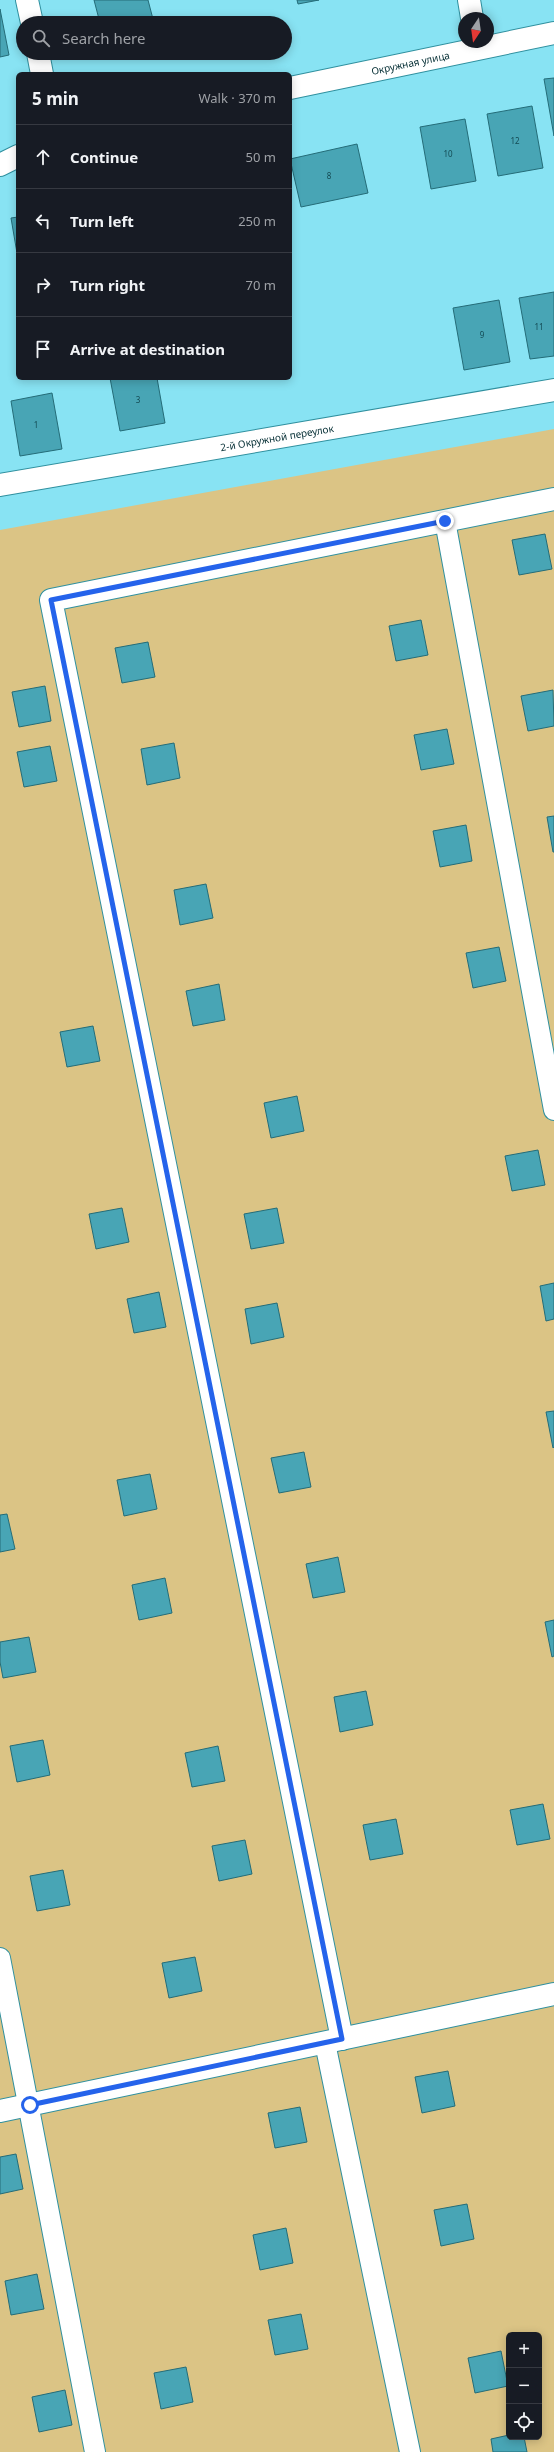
<!DOCTYPE html>
<html lang="en">
<head>
<meta charset="utf-8">
<style>
  :root { --surface:#171b24; --page:#20242c; --text:#f1f3f6; --muted:#9ea1a6; --line:#363941 }
  body { margin:0; font-family:"Noto Sans",sans-serif; background:var(--page); color:var(--text) }
  .controls { position:absolute; right:12px; bottom:12px; display:grid; overflow:hidden; border-radius:6px; box-shadow:0 2px 10px #0003 }
  .controls button { width:36px; height:36px; display:grid; place-items:center; padding:0; border:0; border-bottom:1px solid var(--line); background:var(--surface); color:var(--text); font:20px sans-serif }
  .compass { position:absolute; left:458px; top:12px; width:36px; height:36px; border-radius:50%; background:var(--surface); box-shadow:0 2px 10px #0003; rotate:193deg }
  .stop { position:absolute; width:12px; height:12px; margin:-9px; border:3px solid #2563eb; border-radius:50%; background:#fff }
  .stop.end { background:#2563eb; border-color:#fff; box-shadow:0 1px 4px #0008 }
  .list { margin:0; padding:0; list-style:none }
  h2 { display:flex; justify-content:space-between; align-items:center; height:52px; margin:0; padding:0 16px; font-size:17px }
  h2 small { font-size:13px; font-weight:400; color:var(--muted) }
  .list li { display:grid; grid-template-columns:26px 1fr auto; gap:12px; align-items:center; box-sizing:border-box; height:64px; padding:0 16px; border-top:1px solid var(--line) }
  .list b { display:block; font-size:15px; white-space:nowrap }
  .list em { font-size:13px; font-style:normal; color:var(--muted) }
  .icon { flex:none; width:22px; height:22px; fill:none; stroke:currentColor; stroke-width:2; stroke-linecap:round; stroke-linejoin:round }
  .map { position:relative; flex:none; width:554px; height:2452px; overflow:hidden }
  .search { position:absolute; background:var(--surface); box-shadow:0 2px 10px #0003; left:16px; top:16px; width:276px; height:44px; display:flex; align-items:center; gap:10px; box-sizing:border-box; padding:0 14px; border-radius:22px; color:var(--muted); font-size:15px }
  .panel { position:absolute; background:var(--surface); box-shadow:0 2px 10px #0003; left:16px; top:72px; width:276px; height:308px; border-radius:6px }
  .map>svg:first-child { display:block }
  .green { fill:#dbc485; fill-rule:evenodd }
  .building { fill:#48a5b5; stroke:#246c78 }
  .lines { fill:none; stroke-linecap:round; stroke-linejoin:round }
  .service-casing { stroke:#30909f; stroke-width:22 }
  .minor-casing { stroke:#30909f; stroke-width:24 }
  .service { stroke:#fff; stroke-width:20 }
  .minor { stroke:#fff; stroke-width:22 }
  .route { stroke:#2563eb; stroke-width:5 }
  .labels { text-anchor:middle; stroke-width:3; stroke-linejoin:round; paint-order:stroke }
  .number-label { font-size:8px; fill:#144b54 }
  .street-label { font-size:10px; fill:#032d33; stroke:#88e3f3 }
</style>
</head>
<body>
<div class="map">
<svg width="554" height="2452" viewBox="0 0 554 2452">
  <rect width="100%" height="100%" fill="#88e3f3"/>
  <path class="green" d="M554,429V2452H0V530ZM509,2335H539V2437H509Z"/>
  <g class="building">
    <polygon points="94,0 148,0 154,23 100,23"/>
    <polygon points="297,0 319,0 298,4"/>
    <polygon points="0,9 9,55 0,57"/>
    <polygon points="554,78 554,136 544,79"/>
    <polygon points="532,106 543,168 498,176 487,114"/>
    <polygon points="465,119 476,181 431,189 420,127"/>
    <polygon points="357,144 368,193 301,207 290,159"/>
    <polygon points="18,217 18,259 11,218"/>
    <polygon points="554,292 554,356 530,359 519,298"/>
    <polygon points="499,300 510,362 464,370 453,308"/>
    <polygon points="110,378 157,378 165,423 120,431"/>
    <polygon points="52,393 62,449 20,456 11,401"/>
    <polygon points="545,534 552,569 519,575 512,540"/>
    <polygon points="421,620 428,655 396,661 389,626"/>
    <polygon points="148,642 155,677 122,683 115,648"/>
    <polygon points="45,686 51,721 19,727 12,692"/>
    <polygon points="553,690 554,726 528,731 521,696"/>
    <polygon points="447,729 454,764 421,770 414,735"/>
    <polygon points="174,743 180,778 147,785 141,749"/>
    <polygon points="50,746 57,781 24,787 17,752"/>
    <polygon points="554,816 554,852 553,852 547,817"/>
    <polygon points="466,825 472,861 440,867 433,831"/>
    <polygon points="206,884 213,918 180,925 174,890"/>
    <polygon points="499,947 506,981 473,988 466,953"/>
    <polygon points="219,984 225,1020 193,1026 186,991"/>
    <polygon points="93,1026 100,1061 67,1067 60,1032"/>
    <polygon points="297,1096 304,1131 271,1138 264,1103"/>
    <polygon points="538,1150 545,1185 512,1191 505,1156"/>
    <polygon points="122,1208 129,1242 96,1249 89,1214"/>
    <polygon points="277,1208 284,1243 251,1249 244,1214"/>
    <polygon points="554,1283 554,1319 546,1321 540,1286"/>
    <polygon points="159,1292 166,1327 134,1333 127,1299"/>
    <polygon points="277,1303 284,1337 251,1344 245,1309"/>
    <polygon points="554,1411 554,1447 553,1448 546,1412"/>
    <polygon points="304,1452 311,1487 279,1493 271,1458"/>
    <polygon points="150,1474 157,1509 124,1516 117,1480"/>
    <polygon points="7,1514 15,1549 0,1552 0,1515"/>
    <polygon points="338,1557 345,1592 313,1598 306,1564"/>
    <polygon points="165,1578 172,1613 139,1620 132,1585"/>
    <polygon points="554,1620 554,1656 552,1657 545,1622"/>
    <polygon points="29,1637 36,1672 3,1678 0,1662 0,1642"/>
    <polygon points="366,1691 373,1725 340,1732 334,1697"/>
    <polygon points="43,1740 50,1775 17,1782 10,1746"/>
    <polygon points="218,1746 225,1781 192,1787 185,1753"/>
    <polygon points="543,1804 550,1839 517,1845 510,1810"/>
    <polygon points="396,1819 403,1854 370,1860 363,1825"/>
    <polygon points="245,1840 252,1874 219,1881 212,1846"/>
    <polygon points="63,1870 70,1905 37,1911 30,1876"/>
    <polygon points="195,1957 202,1991 169,1998 162,1963"/>
    <polygon points="448,2071 455,2106 422,2113 415,2077"/>
    <polygon points="300,2107 307,2142 275,2148 268,2113"/>
    <polygon points="16,2154 23,2189 0,2194 0,2157"/>
    <polygon points="467,2204 474,2239 441,2246 434,2210"/>
    <polygon points="286,2228 293,2263 260,2270 253,2235"/>
    <polygon points="37,2274 44,2309 11,2315 5,2281"/>
    <polygon points="301,2314 308,2349 275,2355 268,2320"/>
    <polygon points="501,2351 508,2386 475,2393 468,2358"/>
    <polygon points="186,2367 193,2402 161,2409 154,2373"/>
    <polygon points="65,2390 72,2425 39,2432 32,2397"/>
    <polygon points="509,2435 509,2437 524,2437 527,2452 493,2452 491,2439"/>
  </g>
  <g class="lines">
    <g class="service-casing">
      <g id="service">
        <polyline points="445,521 554,1110"/>
        <polyline points="0,1958 95,2452"/>
        <polyline points="325,2043 410,2452"/>
      </g>
    </g>
    <g class="minor-casing">
      <g id="minor">
        <polyline points="27,0 32,23"/>
        <polyline points="469,0 472,18"/>
        <polyline points="38,53 42,74"/>
        <path id="s1" d="M290,88L554,33"/>
        <polyline points="0,165 18,156"/>
        <path id="s2" d="M0,485L554,390"/>
        <polyline points="342,2039 51,600 554,499"/>
        <polyline points="0,2111 554,1994"/>
      </g>
    </g>
    <use href="#service" class="service"/>
    <use href="#minor" class="minor"/>
  </g>
  <g class="lines">
    <polyline class="route" points="30,2105 342,2039 51,600 445,521"/>
  </g>
  <g class="labels">
    <g class="number-label">
      <text x="515" y="144">12</text>
      <text x="448" y="157">10</text>
      <text x="329" y="179">8</text>
      <text x="539" y="330">11</text>
      <text x="482" y="338">9</text>
      <text x="138" y="403">3</text>
      <text x="36" y="428">1</text>
    </g>
    <g class="street-label">
      <text dy="4" stroke="none"><textPath href="#s1" startOffset="123">Окружная улица</textPath></text>
      <text dy="4" stroke="none"><textPath href="#s2" startOffset="281">2-й Окружной переулок</textPath></text>
    </g>
  </g>
</svg>
<div class="controls">
<button>+</button>
<button>−</button>
<button><svg class="icon" aria-label="locate" viewBox="0 0 24 24"><circle cx="12" cy="12" r="6"/><path d="M12 2v4M12 18v4M2 12h4M18 12h4"/></svg></button>
</div>
<svg class="compass" viewBox="-18 -18 36 36"><path d="M0-13l5 13h-10z" fill="#e53935"/><path d="M0 13l5-13h-10z" fill="#9ea1a6"/></svg>
<div class="stop" style="left:30px;top:2105px"></div>
<div class="stop end" style="left:445px;top:521px"></div>
<div class="search"><svg class="icon" aria-label="search" viewBox="0 0 24 24"><circle cx="10" cy="10" r="6"/><path d="M15 15l6 6"/></svg>Search here</div>
<section class="panel">
<h2>5 min<small>Walk · 370 m</small></h2>
<ul class="list">
<li><svg class="icon" aria-label="ahead" viewBox="0 0 24 24"><path d="M12 20V5M6 11l6-6 6 6"/></svg><div><b>Continue</b></div><em>50 m</em></li>
<li><svg class="icon" aria-label="left" viewBox="0 0 24 24"><path d="M17 20v-9H6M10 6l-5 5 5 5"/></svg><div><b>Turn left</b></div><em>250 m</em></li>
<li><svg class="icon" aria-label="right" viewBox="0 0 24 24"><path d="M7 20v-9h11M14 6l5 5-5 5"/></svg><div><b>Turn right</b></div><em>70 m</em></li>
<li><svg class="icon" aria-label="arrive" viewBox="0 0 24 24"><path d="M6 21V4h12l-3 4 3 4H6"/></svg><div><b>Arrive at destination</b></div></li>
</ul>
</section>
</div>
</body>
</html>
